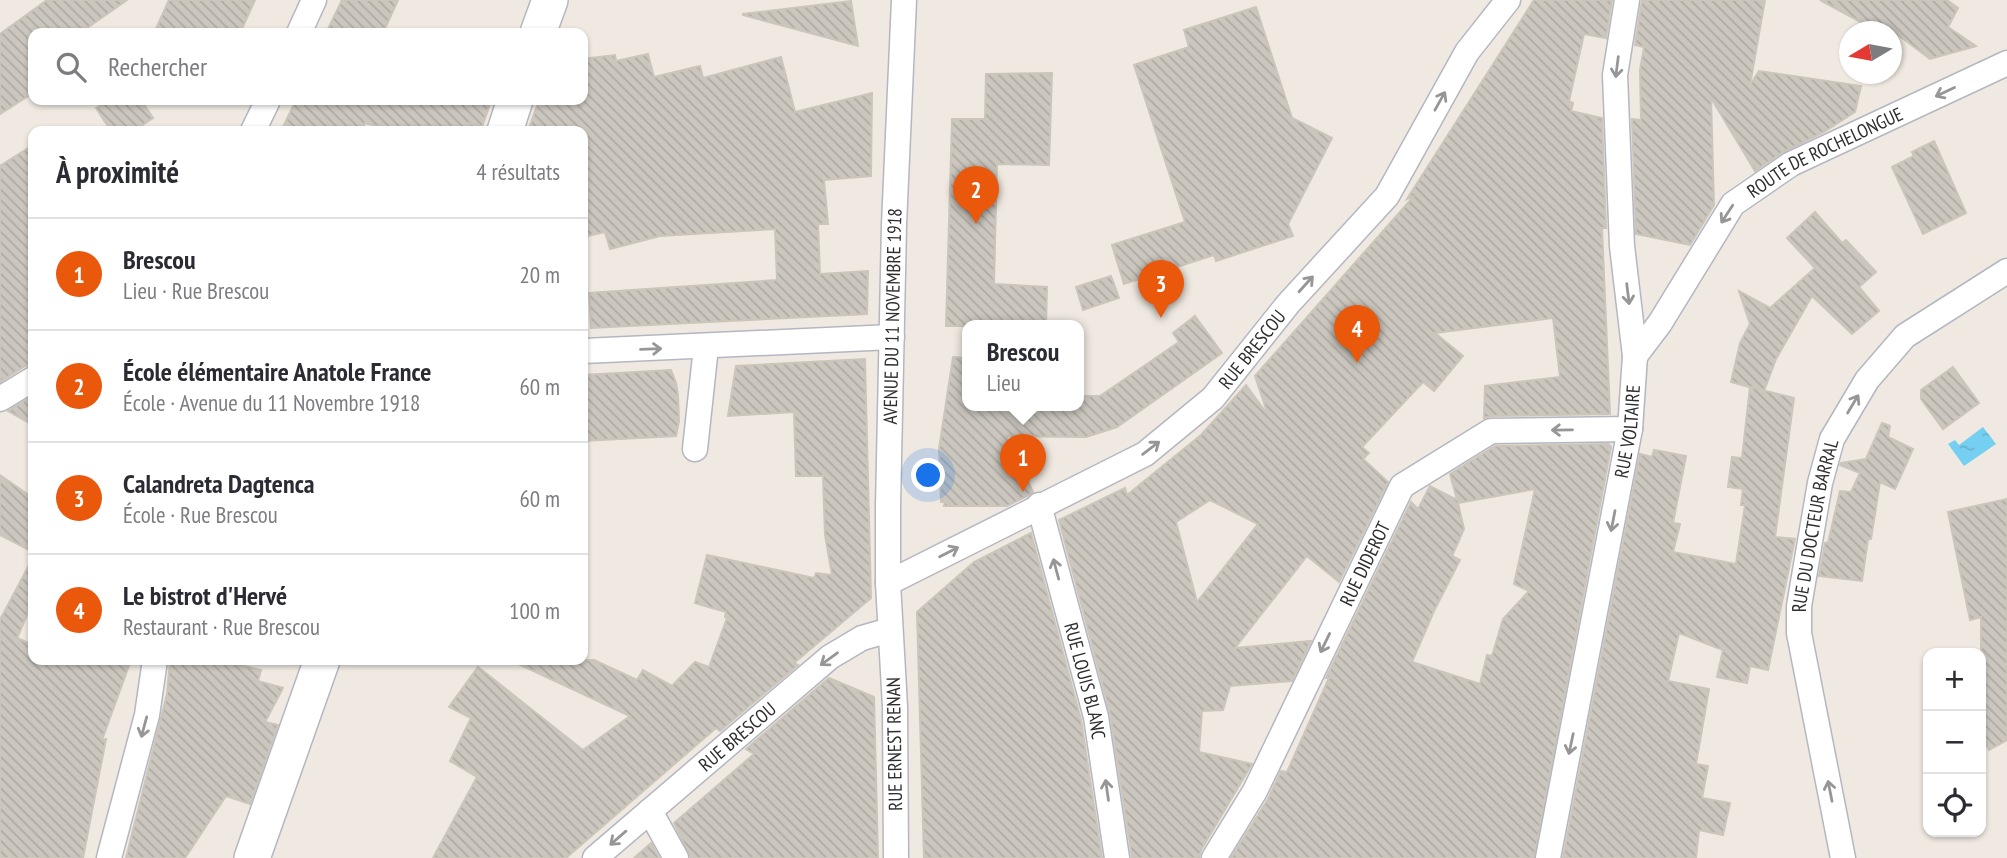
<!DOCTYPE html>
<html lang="fr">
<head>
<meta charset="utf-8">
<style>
  :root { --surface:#fff; --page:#f2f2f3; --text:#2b2b33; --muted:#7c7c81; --line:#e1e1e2; --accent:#ea580c }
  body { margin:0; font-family:"PT Sans Narrow",sans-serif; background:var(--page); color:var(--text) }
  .controls { position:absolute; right:21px; bottom:21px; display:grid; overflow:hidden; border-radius:14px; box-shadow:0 2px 5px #0004 }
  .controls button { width:63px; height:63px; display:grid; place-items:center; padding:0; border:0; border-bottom:2px solid var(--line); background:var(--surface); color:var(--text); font:35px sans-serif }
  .compass { position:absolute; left:1839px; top:21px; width:63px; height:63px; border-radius:50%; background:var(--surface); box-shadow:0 2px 5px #0004; rotate:260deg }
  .you { position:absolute; left:929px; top:476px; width:24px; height:24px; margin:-18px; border:5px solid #fff; border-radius:50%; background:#1a73e8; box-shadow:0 0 0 10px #1a73e833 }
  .badge { display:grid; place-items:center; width:46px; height:46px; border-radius:50%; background:var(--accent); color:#fff; font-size:23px; font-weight:700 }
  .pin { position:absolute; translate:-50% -58px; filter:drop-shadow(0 2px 4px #0008) }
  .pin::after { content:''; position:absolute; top:37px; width:24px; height:21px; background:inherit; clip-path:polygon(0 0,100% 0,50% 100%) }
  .popup { position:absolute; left:962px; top:320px; width:122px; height:91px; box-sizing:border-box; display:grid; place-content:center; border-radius:14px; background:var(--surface); filter:drop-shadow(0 2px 5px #0005); font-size:23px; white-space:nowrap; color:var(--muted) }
  .popup b { font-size:26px; color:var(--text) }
  .popup::after { content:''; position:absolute; left:50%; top:100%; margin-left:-14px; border:14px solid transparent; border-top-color:var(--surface) }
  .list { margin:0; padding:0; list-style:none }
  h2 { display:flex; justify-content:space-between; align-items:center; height:91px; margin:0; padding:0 28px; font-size:30px }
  h2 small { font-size:23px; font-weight:400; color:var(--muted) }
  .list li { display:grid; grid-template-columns:46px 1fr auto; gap:21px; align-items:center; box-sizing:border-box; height:112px; padding:0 28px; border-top:2px solid var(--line) }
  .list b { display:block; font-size:26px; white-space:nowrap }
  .list p { margin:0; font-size:23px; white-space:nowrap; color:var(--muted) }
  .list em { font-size:23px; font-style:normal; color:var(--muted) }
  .icon { flex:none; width:38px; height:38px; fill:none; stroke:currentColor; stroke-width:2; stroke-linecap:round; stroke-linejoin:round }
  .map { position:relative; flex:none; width:2007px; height:858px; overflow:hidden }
  .search { position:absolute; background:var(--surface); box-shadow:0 2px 5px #0004; left:28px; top:28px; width:560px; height:77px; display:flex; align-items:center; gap:18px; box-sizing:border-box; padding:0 24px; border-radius:14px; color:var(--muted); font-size:26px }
  .panel { position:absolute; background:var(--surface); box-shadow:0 2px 5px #0004; left:28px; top:126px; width:560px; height:539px; border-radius:14px }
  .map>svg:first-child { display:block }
  .water { fill:url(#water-ripples) }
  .building { fill:url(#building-back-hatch); stroke:#cbc5ba; stroke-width:2; fill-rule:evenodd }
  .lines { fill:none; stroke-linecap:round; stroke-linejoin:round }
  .street-casing { stroke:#b4b7c1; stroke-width:27 }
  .secondary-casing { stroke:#b4b7c1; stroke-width:38 }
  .street { stroke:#fff; stroke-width:24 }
  .secondary { stroke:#fff; stroke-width:35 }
  .oneway { stroke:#969696 }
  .labels { text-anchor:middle; stroke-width:6; stroke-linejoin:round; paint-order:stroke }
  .street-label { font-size:19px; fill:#2e2e2e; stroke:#fff }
</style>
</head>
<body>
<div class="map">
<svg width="2007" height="858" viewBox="0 0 2007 858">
  <defs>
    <pattern id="water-ripples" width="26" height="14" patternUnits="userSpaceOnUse" patternTransform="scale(1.75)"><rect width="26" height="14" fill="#75cff0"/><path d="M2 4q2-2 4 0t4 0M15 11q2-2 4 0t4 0" fill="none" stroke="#66b2ce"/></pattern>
    <pattern id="building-back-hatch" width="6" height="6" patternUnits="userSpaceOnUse" patternTransform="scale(1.75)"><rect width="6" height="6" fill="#cbc7bf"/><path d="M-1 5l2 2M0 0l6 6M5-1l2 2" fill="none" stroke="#afaba4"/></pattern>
  </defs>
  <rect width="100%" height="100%" fill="#efe9e1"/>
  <polygon class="water" points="1983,427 1996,444 1964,466 1948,444 1955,440 1959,445"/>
  <g class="building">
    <polygon points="47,0 127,0 80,33 33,33 33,93 0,114 0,34"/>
    <polygon points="169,0 255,0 240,33 154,33"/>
    <polygon points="342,0 398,0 383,33 326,33"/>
    <path d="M1534,0H1612L1606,38L1584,34L1569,101L1573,103L1571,111L1602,118L1606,228H1602L1610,414L1491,416L1484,418L1485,386L1560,377L1553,318L1435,333L1463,356L1434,391L1423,382L1362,447L1369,453L1363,459L1388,482L1339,582L1307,556L1235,648L1311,641L1292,681L1230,686L1223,710L1202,711L1199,752L1252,764L1201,850L1199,858H1132L1110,713L1059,520L1125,488L1127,495L1201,435L1246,385L1268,415L1255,376L1414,196L1407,199ZM1210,500L1258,524L1197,602L1176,522Z"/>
    <polygon points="1642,0 1765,0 1750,85 1759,71 1861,86 1855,112 1824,132 1783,152 1755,171 1711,98 1714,205 1690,245 1636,234 1632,119 1641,120 1640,70 1644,47 1635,45"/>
    <polygon points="1820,0 1947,0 1958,8 1948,27 1976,46 1930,59 1894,32 1892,36 1892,32 1879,32"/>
    <polygon points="851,1 858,46 743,15 743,14"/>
    <polygon points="1256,7 1292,118 1332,138 1288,224 1293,236 1216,261 1214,255 1124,284 1112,245 1185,222 1134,65 1189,47 1184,30"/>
    <polygon points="648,54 654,77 700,66 703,78 781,57 795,112 872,93 871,176 824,180 828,224 818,224 820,274 868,271 867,314 591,328 589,293 777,280 775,229 660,236 610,249 605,232 583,237 583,131 528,131 539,100 583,100 583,59 615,55 616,61"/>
    <polygon points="1052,73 1049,165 997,164 994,284 1047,287 1046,326 946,326 952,119 985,119 986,74"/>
    <polygon points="108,100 141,100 153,118 134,131 111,131 96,108"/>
    <polygon points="296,100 396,100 411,105 412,100 476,100 490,104 482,127 468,123 478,126 478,131 396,131 365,123 362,131 281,131"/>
    <polygon points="1934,141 1966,213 1923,234 1892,167 1914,156 1912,152"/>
    <polygon points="33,145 33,364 25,366 0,382 0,166"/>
    <polygon points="1815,212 1842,243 1846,240 1876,272 1859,287 1879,311 1852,334 1812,296 1776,359 1764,391 1731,382 1740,343 1750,324 1739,291 1770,308 1815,268 1787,238"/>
    <polygon points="1111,276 1119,298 1083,310 1076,287"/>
    <polygon points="1195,316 1222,353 1117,427 1086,437 1006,436 1033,492 1027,496 1007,506 944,506 945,502 941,502 939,449 953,357 967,358 967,406 1079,406 1079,396 1100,396 1179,342 1173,333"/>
    <polygon points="865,359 871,598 794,663 798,665 720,731 716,728 566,858 433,858 477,777 450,761 471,718 449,707 478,667 583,750 630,716 510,660 594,660 637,680 643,670 672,686 695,662 709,667 727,618 725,617 726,612 695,603 707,555 814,578 816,573 832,575 825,535 823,476 796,476 794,412 728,416 736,366"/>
    <polygon points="1953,367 1979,403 1943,429 1921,399 1921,390"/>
    <polygon points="671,370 676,383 678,395 679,421 676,436 583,441 583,375"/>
    <polygon points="1750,387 1794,398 1775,537 1795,539 1768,670 1750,666 1747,683 1717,677 1723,650 1679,633 1668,681 1709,689 1696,764 1708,766 1702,798 1730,803 1723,835 1699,830 1696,858 1563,858 1640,454 1652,457 1654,450 1686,456 1673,523 1680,524 1673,552 1736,564 1745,505 1741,505 1743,489 1728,487 1732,457 1742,458"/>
    <polygon points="33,396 33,425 8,411"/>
    <polygon points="1882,423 1890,426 1888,437 1913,449 1895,489 1880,482 1871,539 1868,539 1862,581 1819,576 1825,543 1828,543 1840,491 1851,492 1860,473 1840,465 1841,463 1866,459"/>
    <path d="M1609,444L1611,447L1534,858H1231L1268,799L1281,771L1287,772L1329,678H1326L1411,502L1418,509L1430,486L1457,500L1450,474L1495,446ZM1535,489L1514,584L1529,591L1503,619L1492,656L1487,655L1480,684L1412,662L1434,611L1460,560L1452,556L1464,529L1458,503Z"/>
    <polygon points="0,475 33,498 33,552 0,535"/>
    <polygon points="2007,499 2007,740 1989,750 1981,735 1981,617 1970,620 1948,512"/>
    <polygon points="1031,533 1081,720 1102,858 924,858 917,612 974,562"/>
    <polygon points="29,565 33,567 33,602 17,638 33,645 33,660 131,660 102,740 106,739 83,858 0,858 0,620"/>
    <polygon points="170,660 240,660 240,665 261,670 258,681 283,688 265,722 278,725 250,804 226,796 185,858 126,858 167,694"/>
    <polygon points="829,678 874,697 878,858 691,858 674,823 754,754 746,749"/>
    <polygon points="651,843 659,858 634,858"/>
  </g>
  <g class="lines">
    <g class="street-casing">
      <g id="street">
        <polyline points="299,33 314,0"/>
        <polyline points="253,131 268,100"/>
        <polyline points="583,351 892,337"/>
        <path id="s1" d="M1635,356L1660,323L1733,204L1791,164L2007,63"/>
        <polyline points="0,399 33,379"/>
        <polyline points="695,449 706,347"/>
        <path id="s2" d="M1039,505L1096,717L1117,858"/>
        <path id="s3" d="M888,583L1145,454L1213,398L1288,304L1387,196L1467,52L1508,0"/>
        <polyline points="650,811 676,858"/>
        <polyline points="109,858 147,715 155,660"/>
        <path id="s4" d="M595,858L830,657L862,638L890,630"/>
        <path id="s5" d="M896,858L895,707L888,583V506L894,225L904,0"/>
        <path id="s6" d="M1214,858L1255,791L1402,486L1491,431L1630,429"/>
        <path id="s7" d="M1548,858L1630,429L1635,356L1622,246L1615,75L1627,0"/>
        <path id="s8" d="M1843,858L1799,633V606L1820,483L1832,439L1867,380L1905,336L2007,271"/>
      </g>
    </g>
    <g class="secondary-casing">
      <g id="secondary">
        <polyline points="538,33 550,0"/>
        <polyline points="505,131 515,100"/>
        <polyline points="252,858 322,660"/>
      </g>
    </g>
    <use href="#street" class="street"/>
    <use href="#secondary" class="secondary"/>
  </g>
  <defs><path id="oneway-shaft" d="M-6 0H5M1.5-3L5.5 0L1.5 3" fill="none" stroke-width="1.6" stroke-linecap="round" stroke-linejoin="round" transform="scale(1.75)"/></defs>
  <g class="oneway">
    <use href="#oneway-shaft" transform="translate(1617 67) rotate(97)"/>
    <use href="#oneway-shaft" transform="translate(1945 92) rotate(155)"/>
    <use href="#oneway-shaft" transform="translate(1440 101) rotate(-61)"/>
    <use href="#oneway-shaft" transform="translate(1727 214) rotate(123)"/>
    <use href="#oneway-shaft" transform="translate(1306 284) rotate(-48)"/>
    <use href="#oneway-shaft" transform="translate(1628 294) rotate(83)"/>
    <use href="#oneway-shaft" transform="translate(651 349) rotate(-2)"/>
    <use href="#oneway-shaft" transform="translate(1853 404) rotate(-59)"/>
    <use href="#oneway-shaft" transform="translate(1562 430) rotate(179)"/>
    <use href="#oneway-shaft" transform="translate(1151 448) rotate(-37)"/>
    <use href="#oneway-shaft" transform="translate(1613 521) rotate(101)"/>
    <use href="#oneway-shaft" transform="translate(949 552) rotate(-27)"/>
    <use href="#oneway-shaft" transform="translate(1056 569) rotate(-105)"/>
    <use href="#oneway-shaft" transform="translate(1325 643) rotate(116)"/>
    <use href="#oneway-shaft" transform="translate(829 659) rotate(144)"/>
    <use href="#oneway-shaft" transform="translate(144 727) rotate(105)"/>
    <use href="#oneway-shaft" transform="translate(1571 744) rotate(102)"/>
    <use href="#oneway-shaft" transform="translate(1107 790) rotate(-98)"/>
    <use href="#oneway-shaft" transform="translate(1830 791) rotate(-101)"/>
    <use href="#oneway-shaft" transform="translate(618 838) rotate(139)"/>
  </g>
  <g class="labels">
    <g class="street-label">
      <text dy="7" stroke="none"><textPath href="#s1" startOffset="287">ROUTE DE ROCHELONGUE</textPath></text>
      <text dy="7" stroke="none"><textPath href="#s5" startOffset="542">AVENUE DU 11 NOVEMBRE 1918</textPath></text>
      <text dy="7" stroke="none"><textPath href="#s3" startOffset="438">RUE BRESCOU</textPath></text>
      <text dy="7" stroke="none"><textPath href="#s7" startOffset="434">RUE VOLTAIRE</textPath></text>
      <text dy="7" stroke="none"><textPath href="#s8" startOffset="338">RUE DU DOCTEUR BARRAL</textPath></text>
      <text dy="7" stroke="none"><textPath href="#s6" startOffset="331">RUE DIDEROT</textPath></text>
      <text dy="7" stroke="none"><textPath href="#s2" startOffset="182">RUE LOUIS BLANC</textPath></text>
      <text dy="7" stroke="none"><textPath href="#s4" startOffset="187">RUE BRESCOU</textPath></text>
      <text transform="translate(894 744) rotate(-91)" y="7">RUE ERNEST RENAN</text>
    </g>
  </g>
</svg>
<div class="controls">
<button>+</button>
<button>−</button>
<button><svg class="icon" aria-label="locate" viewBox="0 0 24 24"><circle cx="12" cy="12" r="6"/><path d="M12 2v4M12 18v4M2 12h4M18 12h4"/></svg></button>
</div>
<svg class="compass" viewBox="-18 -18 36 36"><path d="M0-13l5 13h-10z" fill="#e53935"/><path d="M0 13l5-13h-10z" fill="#7c7c81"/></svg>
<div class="you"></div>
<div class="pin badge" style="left:1023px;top:492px">1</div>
<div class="popup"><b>Brescou</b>Lieu</div>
<div class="pin badge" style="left:976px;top:224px">2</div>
<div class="pin badge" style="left:1161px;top:318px">3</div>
<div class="pin badge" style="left:1357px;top:363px">4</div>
<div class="search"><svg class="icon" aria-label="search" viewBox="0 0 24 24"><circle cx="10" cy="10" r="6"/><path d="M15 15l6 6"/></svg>Rechercher</div>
<section class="panel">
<h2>À proximité<small>4 résultats</small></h2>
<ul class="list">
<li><span class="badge">1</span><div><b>Brescou</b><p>Lieu · Rue Brescou</p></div><em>20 m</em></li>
<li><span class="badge">2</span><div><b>École élémentaire Anatole France</b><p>École · Avenue du 11 Novembre 1918</p></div><em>60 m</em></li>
<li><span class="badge">3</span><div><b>Calandreta Dagtenca</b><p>École · Rue Brescou</p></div><em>60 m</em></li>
<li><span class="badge">4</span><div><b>Le bistrot d'Hervé</b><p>Restaurant · Rue Brescou</p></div><em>100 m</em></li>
</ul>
</section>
</div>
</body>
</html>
